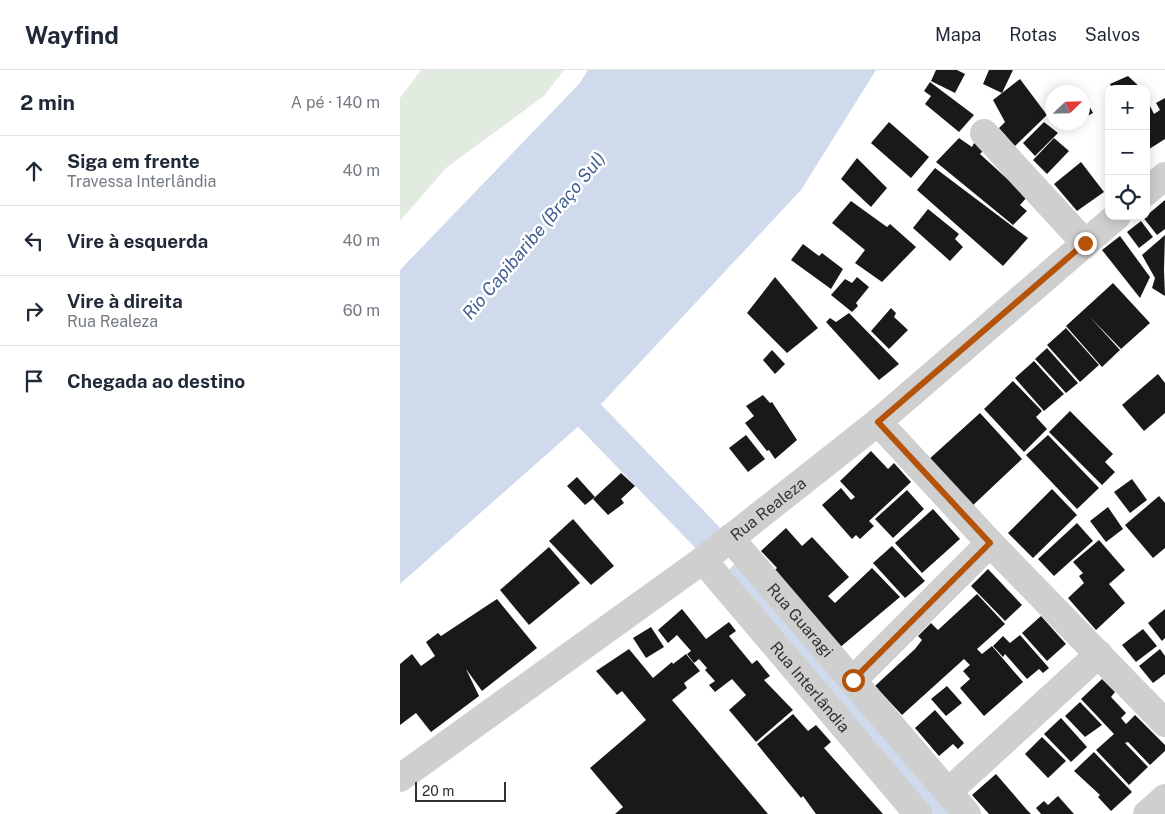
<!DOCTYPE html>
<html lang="pt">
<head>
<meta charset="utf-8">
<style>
  :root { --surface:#fff; --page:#f6f6f7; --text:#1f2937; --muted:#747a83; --line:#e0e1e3 }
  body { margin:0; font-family:"Public Sans",sans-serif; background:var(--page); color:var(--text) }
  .controls { position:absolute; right:15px; top:15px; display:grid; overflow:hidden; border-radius:10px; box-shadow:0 2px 12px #0003 }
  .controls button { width:45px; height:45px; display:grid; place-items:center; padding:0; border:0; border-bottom:1px solid var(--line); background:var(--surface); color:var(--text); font:25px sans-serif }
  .compass { position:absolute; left:645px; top:15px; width:45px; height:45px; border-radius:50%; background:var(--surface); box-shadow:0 2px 12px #0003; rotate:67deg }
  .scale { position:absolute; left:15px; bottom:12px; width:91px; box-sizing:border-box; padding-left:5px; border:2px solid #323232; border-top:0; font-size:14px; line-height:18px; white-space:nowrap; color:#323232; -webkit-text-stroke:4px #fff; paint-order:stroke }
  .stop { position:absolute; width:15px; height:15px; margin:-11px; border:4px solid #b45309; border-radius:50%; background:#fff }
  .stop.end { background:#b45309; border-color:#fff; box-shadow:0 1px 5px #0008 }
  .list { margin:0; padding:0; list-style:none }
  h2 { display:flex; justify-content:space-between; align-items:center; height:65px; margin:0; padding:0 20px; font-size:21px }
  h2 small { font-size:16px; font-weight:400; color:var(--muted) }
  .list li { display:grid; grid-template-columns:32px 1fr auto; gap:15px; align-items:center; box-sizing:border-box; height:70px; padding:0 20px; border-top:1px solid var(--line) }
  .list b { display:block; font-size:19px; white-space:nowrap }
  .list p { margin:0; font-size:16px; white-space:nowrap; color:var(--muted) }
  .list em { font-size:16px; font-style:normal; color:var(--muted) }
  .icon { flex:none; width:28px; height:28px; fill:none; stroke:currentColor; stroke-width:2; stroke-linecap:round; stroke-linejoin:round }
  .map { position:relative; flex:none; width:765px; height:744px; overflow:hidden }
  header { display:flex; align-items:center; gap:30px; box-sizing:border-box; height:70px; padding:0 25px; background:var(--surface); border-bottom:1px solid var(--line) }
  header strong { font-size:24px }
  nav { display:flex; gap:28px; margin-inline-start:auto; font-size:18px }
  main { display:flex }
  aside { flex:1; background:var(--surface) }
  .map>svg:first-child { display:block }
  .green { fill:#e2ebdf }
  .water { fill:#cfdaec }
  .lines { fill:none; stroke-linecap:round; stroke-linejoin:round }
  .canal { stroke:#cfdaec; stroke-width:32 }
  .building { fill:#191919 }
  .street { stroke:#cfcfcf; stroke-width:28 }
  .route { stroke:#b45309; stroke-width:6 }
  .labels { text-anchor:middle; stroke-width:5; stroke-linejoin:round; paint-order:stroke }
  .street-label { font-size:16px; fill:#323232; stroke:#fff }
  .water-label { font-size:18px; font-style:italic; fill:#436191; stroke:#fff }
</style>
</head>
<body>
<header>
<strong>Wayfind</strong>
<nav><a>Mapa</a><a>Rotas</a><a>Salvos</a></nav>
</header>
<main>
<aside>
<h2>2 min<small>A pé · 140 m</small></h2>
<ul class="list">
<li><svg class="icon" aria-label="ahead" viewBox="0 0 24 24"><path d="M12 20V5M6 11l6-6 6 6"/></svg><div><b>Siga em frente</b><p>Travessa Interlândia</p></div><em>40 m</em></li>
<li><svg class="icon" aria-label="left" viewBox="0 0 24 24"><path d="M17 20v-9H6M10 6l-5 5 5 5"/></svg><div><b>Vire à esquerda</b></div><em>40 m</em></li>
<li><svg class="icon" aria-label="right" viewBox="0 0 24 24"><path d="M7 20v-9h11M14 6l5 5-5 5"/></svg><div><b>Vire à direita</b><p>Rua Realeza</p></div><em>60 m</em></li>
<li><svg class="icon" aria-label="arrive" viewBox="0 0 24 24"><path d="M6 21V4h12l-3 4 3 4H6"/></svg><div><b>Chegada ao destino</b></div></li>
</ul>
</aside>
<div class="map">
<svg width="765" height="744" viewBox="0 0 765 744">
  <rect width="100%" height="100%" fill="#fff"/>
  <polygon class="green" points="21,0 164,0 144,26 46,98 0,151 0,28"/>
  <polygon class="water" points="188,0 476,0 401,120 190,346 0,514 0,200 179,14"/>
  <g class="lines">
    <g class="canal">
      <polyline points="190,346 306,466"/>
      <polyline points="343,508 548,744"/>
    </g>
  </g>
  <g class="building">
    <polygon points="536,0 557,0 565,4 555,23 531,11"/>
    <polygon points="589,0 613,0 602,23 583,14"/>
    <polygon points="728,6 742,19 712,19 710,14"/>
    <polygon points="620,9 647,45 615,76 599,58 605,52 593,30"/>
    <polygon points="530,12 574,45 559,62 525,34 531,26 524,21"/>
    <polygon points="682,23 693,43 682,49"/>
    <polygon points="746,28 754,44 760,40 756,33 765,28 765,69 746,81"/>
    <polygon points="489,52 529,87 511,108 471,73"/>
    <polygon points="644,52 658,63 635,86 623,73"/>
    <polygon points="559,68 572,77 574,73 584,80 580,84 627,127 620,135 627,141 613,155 536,92"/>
    <polygon points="654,68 669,81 647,104 633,90"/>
    <polygon points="457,88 487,118 471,137 441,109"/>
    <polygon points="681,92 704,122 677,141 654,114"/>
    <polygon points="535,98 628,168 603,196 517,120"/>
    <polygon points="765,130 765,159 757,165 742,146 746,146"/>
    <polygon points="451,131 487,157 490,154 516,177 482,212 455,193 465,180 432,153"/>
    <polygon points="528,139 559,164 555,169 563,177 550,191 513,158"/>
    <polygon points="741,151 753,167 739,178 727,162"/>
    <polygon points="765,165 764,200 765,226 752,218 755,208 742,185"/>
    <polygon points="720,166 750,207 740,228 702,180"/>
    <polygon points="403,174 419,186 422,183 443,199 431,219 391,190"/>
    <polygon points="375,207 418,258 387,283 347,243"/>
    <polygon points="457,207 469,217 456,233 458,236 452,242 431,225 445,209 452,213"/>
    <polygon points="713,213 750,253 721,279 689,246 720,280 702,297 666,256"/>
    <polygon points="491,238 496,243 494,247 508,260 489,279 471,261"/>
    <polygon points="449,243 499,294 479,310 426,252 430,248 436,252"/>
    <polygon points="666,258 699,295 680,312 647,275"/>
    <polygon points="647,278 678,313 666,323 635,289"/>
    <polygon points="372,280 385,294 375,304 363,290"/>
    <polygon points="634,291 664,324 644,341 615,308"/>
    <polygon points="758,304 765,313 765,343 744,361 722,335"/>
    <polygon points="613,311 642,341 636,347 647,359 624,382 584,339"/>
    <polygon points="363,325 370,333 372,332 397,370 375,389 369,380 367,381 345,353 354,346 346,336"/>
    <polygon points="670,341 713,384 705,392 715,402 702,415 649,362"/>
    <polygon points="580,343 622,389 570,438 527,391"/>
    <polygon points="346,365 365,389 348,402 329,378"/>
    <polygon points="648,365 699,418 677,439 626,385"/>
    <polygon points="471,381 488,399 494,393 511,412 469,451 474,456 460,469 456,465 452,469 422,435 441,418 451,430 455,427 440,411"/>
    <polygon points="221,403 235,416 221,429 224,433 208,445 193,429"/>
    <polygon points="177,407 195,427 185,435 167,416"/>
    <polygon points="732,409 747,430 730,443 714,422"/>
    <polygon points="652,419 677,445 633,488 608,463"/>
    <polygon points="507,420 524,439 493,468 475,449"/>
    <polygon points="759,426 765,433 765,478 753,488 725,455"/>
    <polygon points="708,437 723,459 706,472 690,451"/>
    <polygon points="533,439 560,469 522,503 495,473"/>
    <polygon points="173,449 214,496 191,515 149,471"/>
    <polygon points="677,453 693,471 654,506 638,489"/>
    <polygon points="386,458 402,476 412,467 449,507 428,526 435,533 472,498 500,527 438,579 371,504 377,498 361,481"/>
    <polygon points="699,470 725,500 709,514 725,533 696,560 668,528 684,513 679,506 683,503 673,492"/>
    <polygon points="492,476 525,511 505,528 473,493"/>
    <polygon points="149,477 180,513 129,555 100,520"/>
    <polygon points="588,499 622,535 605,551 571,516"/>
    <polygon points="577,524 605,554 577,579 582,584 592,576 623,612 584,646 560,618 570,609 563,601 570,595 564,589 502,645 475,616 515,579 522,570 518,566 531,553 538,560"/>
    <polygon points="97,529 137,578 82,621 66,599 79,626 31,662 16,643 0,655 0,594 12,584 21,596 35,586 26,572 38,563 41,566"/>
    <polygon points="282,539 306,569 329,552 336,561 329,566 352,594 357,590 370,606 364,610 393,640 356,672 329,640 346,625 332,609 315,622 309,615 315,611 305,600 307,598 299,589 294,593 287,584 291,581 277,565 268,573 258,560"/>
    <polygon points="765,539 765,568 762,571 748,553"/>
    <polygon points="641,546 666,574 647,591 622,563"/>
    <polygon points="251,557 264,577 246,588 233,568"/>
    <polygon points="743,559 757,576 736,592 722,575"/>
    <polygon points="620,565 649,598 643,603 639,599 627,609 605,584 603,587 593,576 603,566 610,573"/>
    <polygon points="229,579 253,608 272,592 273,594 286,584 300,601 284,613 287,618 272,630 368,744 215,744 223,737 190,698 246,650 222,621 217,625 196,601"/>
    <polygon points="760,579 765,586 765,604 753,613 739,596"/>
    <polygon points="702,609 715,622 711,627 726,643 721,648 726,654 735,645 765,675 765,681 750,695 728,672 725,673 748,697 729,715 696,680 714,664 681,629"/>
    <polygon points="547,616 562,633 546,646 531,629"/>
    <polygon points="680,632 702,655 685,667 665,646"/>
    <polygon points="535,640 564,673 558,679 553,674 539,686 515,658"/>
    <polygon points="393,644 408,661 416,655 431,672 424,678 483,744 416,744 403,726 401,728 357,674"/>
    <polygon points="661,648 687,677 671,692 644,664"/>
    <polygon points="642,667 666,691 648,708 625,684"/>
    <polygon points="694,682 732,722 711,741 698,727 700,725 674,701"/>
    <polygon points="596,704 627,740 631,744 589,744 572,725"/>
    <polygon points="658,726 674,744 641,744 636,738 644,731 648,735"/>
  </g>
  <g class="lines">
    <g class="street">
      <polyline points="584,63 685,173"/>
      <polyline points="746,122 765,106"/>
      <polyline points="478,352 590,473 765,653"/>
      <path id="s1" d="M330,468L567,744"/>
      <path id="s2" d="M303,490L518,744"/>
      <polyline points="453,610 590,473"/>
      <path id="s3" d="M0,708L303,490L478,352L717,146"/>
      <polyline points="548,722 699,584"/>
      <polyline points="747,744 765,728"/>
    </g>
  </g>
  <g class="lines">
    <polyline class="route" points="453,610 590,473 478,352 685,173"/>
  </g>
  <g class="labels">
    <g class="street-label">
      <text dy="6" stroke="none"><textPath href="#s3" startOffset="456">Rua Realeza</textPath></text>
      <text dy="6" stroke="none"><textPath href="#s1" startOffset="108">Rua Guaragi</textPath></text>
      <text dy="6" stroke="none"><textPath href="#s2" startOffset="166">Rua Interlândia</textPath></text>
    </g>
    <g class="water-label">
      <text transform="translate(134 166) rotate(-50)" y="6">Rio Capibaribe (Braço Sul)</text>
    </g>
  </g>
</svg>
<div class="controls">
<button>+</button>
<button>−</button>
<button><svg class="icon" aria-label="locate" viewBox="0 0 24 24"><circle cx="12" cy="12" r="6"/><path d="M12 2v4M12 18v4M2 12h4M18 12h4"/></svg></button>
</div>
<svg class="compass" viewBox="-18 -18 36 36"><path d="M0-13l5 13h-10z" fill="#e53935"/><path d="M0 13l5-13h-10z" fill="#747a83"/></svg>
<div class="scale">20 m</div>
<div class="stop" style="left:453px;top:610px"></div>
<div class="stop end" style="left:685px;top:173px"></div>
</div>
</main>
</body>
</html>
